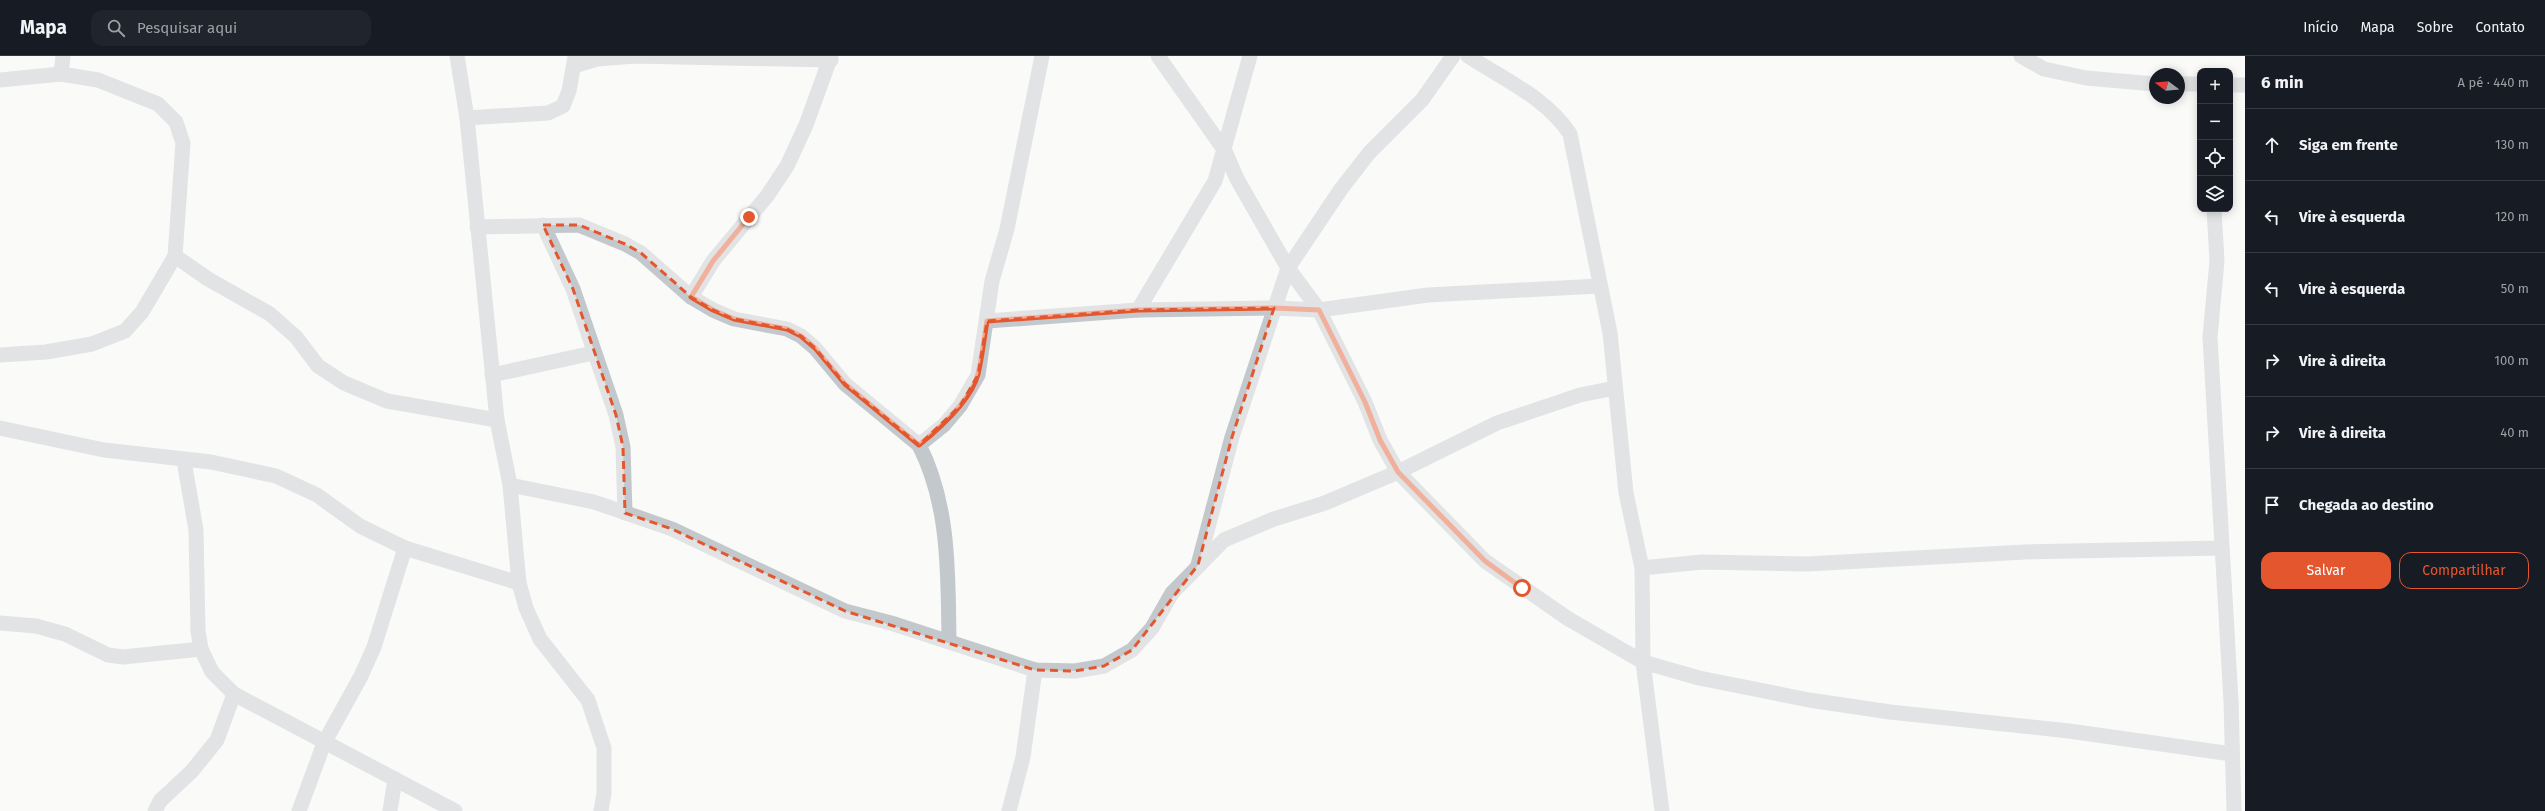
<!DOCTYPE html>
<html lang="pt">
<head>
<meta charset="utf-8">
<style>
  :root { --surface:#171b24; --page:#20242c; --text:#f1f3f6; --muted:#9ea1a6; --line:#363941; --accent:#e4572e }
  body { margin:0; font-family:"Fira Sans",sans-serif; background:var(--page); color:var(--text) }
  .controls { position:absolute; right:12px; top:12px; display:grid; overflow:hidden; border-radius:8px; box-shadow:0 2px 10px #0003 }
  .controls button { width:36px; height:36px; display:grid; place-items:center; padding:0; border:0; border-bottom:1px solid var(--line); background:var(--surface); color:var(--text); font:20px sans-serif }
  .compass { position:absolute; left:2149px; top:12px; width:36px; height:36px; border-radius:50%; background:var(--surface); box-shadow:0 2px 10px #0003; rotate:286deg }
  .stop { position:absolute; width:12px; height:12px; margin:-9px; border:3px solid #e4572e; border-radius:50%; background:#fff }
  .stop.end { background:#e4572e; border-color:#fff; box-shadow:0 1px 4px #0008 }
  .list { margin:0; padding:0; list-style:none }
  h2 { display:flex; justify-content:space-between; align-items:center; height:52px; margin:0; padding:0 16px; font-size:17px }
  h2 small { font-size:13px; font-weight:400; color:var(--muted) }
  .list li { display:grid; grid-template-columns:26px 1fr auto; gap:12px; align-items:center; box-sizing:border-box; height:72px; padding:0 16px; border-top:1px solid var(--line) }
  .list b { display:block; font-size:15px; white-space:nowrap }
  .list em { font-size:13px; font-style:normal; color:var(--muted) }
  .actions { display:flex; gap:8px; padding:12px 16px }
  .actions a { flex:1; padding:9px 0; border:1px solid var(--accent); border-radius:12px; text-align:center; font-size:14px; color:var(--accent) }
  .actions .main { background:var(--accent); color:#fff }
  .icon { flex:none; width:22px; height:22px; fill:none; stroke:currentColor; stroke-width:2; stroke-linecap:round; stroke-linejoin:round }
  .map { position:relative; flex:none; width:2245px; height:755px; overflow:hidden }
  header { display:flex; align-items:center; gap:24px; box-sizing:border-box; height:56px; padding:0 20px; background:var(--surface); border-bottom:1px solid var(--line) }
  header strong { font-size:19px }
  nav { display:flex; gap:22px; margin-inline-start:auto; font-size:14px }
  .search { width:280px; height:36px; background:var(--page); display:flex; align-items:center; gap:10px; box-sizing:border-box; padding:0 14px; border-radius:12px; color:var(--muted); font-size:15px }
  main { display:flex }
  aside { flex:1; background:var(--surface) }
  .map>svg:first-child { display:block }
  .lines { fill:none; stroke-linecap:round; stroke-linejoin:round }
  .street { stroke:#c3c8cc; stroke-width:15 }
  .route { stroke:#e4572e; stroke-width:5 }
  .marked { fill:none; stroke:#e4572e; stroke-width:3; stroke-dasharray:8 5; stroke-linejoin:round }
</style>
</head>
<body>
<header>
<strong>Mapa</strong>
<div class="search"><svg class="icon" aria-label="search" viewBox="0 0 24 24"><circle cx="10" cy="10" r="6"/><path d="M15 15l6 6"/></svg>Pesquisar aqui</div>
<nav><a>Início</a><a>Mapa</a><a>Sobre</a><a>Contato</a></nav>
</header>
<main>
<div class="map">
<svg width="2245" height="755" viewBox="0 0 2245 755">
  <rect width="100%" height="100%" fill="#fafaf8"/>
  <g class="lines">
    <g class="street">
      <polyline points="457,0 467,62 497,364 510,429 519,527 526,552 540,583 588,644 604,692 604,737 601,755"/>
      <polyline points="1158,0 1225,95 1237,123 1288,212 1319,254 1365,346 1380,384 1398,416 1485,505 1567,562 1643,606 1699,622 1809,644 1890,656 2069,675 2232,698"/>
      <path d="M1468,0C1503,23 1547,42 1570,78L1610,277L1626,437L1642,512L1643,606L1662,755"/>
      <polyline points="2021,0 2044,13 2086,22 2155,28"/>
      <polyline points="574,10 597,3 634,0 831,4"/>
      <polyline points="61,18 63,0"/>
      <polyline points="0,24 61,18 98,24 158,48 176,66 183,87 175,200 142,256 125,275 92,288 46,296 0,299"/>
      <polyline points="2179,28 2200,28"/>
      <polyline points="2230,29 2245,29"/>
      <polyline points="467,62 548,57 563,50 569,35 575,1"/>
      <polyline points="2214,153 2217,205 2210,281 2231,645 2234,755"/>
      <polyline points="543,169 573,233 616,359 623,391 625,457"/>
      <path d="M477,171L579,169L625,188L641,197L691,241L713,254L734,263L787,273L801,280L815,292L845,328L919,389C950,449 948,520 949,586"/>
      <polyline points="175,200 208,223 270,258 296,281 318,310 344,327 387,345 497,364"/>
      <polyline points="691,241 713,205 767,140 787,110 806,69 831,0"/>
      <polyline points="1138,254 1215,125 1250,0"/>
      <polyline points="987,265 1138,254 1274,252 1319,254 1428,239 1599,230"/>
      <polyline points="492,319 593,297"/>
      <polyline points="0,372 104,394 211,406 276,420 317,439 360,470 405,492 519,527"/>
      <polyline points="919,389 944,369 960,350 978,319 992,225 1007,173 1042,0"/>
      <polyline points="184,405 196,474 198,575 201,593 212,616 234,638 455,755"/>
      <polyline points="510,429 594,446 672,473 845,555 891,567 1035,614 1075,615 1104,610 1132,594 1152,572 1172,537 1224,484 1274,463 1325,447 1398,416 1497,367 1580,339 1615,332"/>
      <polyline points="1198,509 1232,381 1288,212 1341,133 1369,97 1422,44 1453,0"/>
      <polyline points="1642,512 1702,506 1807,508 2025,496 2221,492"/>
      <polyline points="0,567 36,570 65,578 108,599 123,601 201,593"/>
      <polyline points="155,755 160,745 192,715 217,684 234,638"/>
      <polyline points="299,755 324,687 361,620 374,591 405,492"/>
      <polyline points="390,755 395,723"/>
      <polyline points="1009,755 1023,701 1035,614"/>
    </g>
  </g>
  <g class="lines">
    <path class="route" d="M749,161L713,205L691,241L713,254L734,263L787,273L801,280L815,292L845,328L919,389C940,372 971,345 978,318C982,301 984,283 987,265L1138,254L1274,252L1319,254L1365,346L1380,384L1398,416L1485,505L1522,532"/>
  </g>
  <path d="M0 0H2245V755H0ZM543,169H579L625,188L641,197L691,241L713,254L734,263L787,273L801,280L815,292L845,328L919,389L960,350L978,319L987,265L1138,254L1274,252L1232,381L1198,509L1132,594L1104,610L1075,615L1035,614L845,555L672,473L625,457L623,391L616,359L573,233Z" fill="#fafaf8" fill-opacity=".55" fill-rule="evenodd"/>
  <path class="marked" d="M543,169H579L625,188L641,197L691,241L713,254L734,263L787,273L801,280L815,292L845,328L919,389L960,350L978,319L987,265L1138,254L1274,252L1232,381L1198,509L1132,594L1104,610L1075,615L1035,614L845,555L672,473L625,457L623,391L616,359L573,233Z"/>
</svg>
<div class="controls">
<button>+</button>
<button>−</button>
<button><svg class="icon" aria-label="locate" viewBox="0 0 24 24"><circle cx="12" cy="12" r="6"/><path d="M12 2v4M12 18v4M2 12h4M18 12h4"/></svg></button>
<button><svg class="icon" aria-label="layers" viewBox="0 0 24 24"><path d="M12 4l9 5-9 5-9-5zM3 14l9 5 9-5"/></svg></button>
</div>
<svg class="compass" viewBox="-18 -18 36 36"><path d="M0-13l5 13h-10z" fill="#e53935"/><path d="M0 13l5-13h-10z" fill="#9ea1a6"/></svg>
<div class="stop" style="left:1522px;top:532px"></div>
<div class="stop end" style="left:749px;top:161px"></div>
</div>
<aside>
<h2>6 min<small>A pé · 440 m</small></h2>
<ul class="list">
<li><svg class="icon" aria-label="ahead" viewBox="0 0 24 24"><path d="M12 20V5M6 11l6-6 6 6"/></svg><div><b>Siga em frente</b></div><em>130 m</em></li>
<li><svg class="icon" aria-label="left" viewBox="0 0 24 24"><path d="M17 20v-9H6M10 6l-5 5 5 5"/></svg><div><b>Vire à esquerda</b></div><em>120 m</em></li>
<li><svg class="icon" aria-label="left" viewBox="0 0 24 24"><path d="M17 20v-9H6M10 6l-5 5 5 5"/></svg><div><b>Vire à esquerda</b></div><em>50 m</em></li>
<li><svg class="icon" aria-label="right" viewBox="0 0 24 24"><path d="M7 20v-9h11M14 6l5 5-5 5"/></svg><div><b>Vire à direita</b></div><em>100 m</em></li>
<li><svg class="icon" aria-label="right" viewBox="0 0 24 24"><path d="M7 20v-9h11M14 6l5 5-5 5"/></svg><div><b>Vire à direita</b></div><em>40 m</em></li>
<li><svg class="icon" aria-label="arrive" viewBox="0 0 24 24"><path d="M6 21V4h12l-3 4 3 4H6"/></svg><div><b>Chegada ao destino</b></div></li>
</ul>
<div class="actions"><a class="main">Salvar</a><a>Compartilhar</a></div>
</aside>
</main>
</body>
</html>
